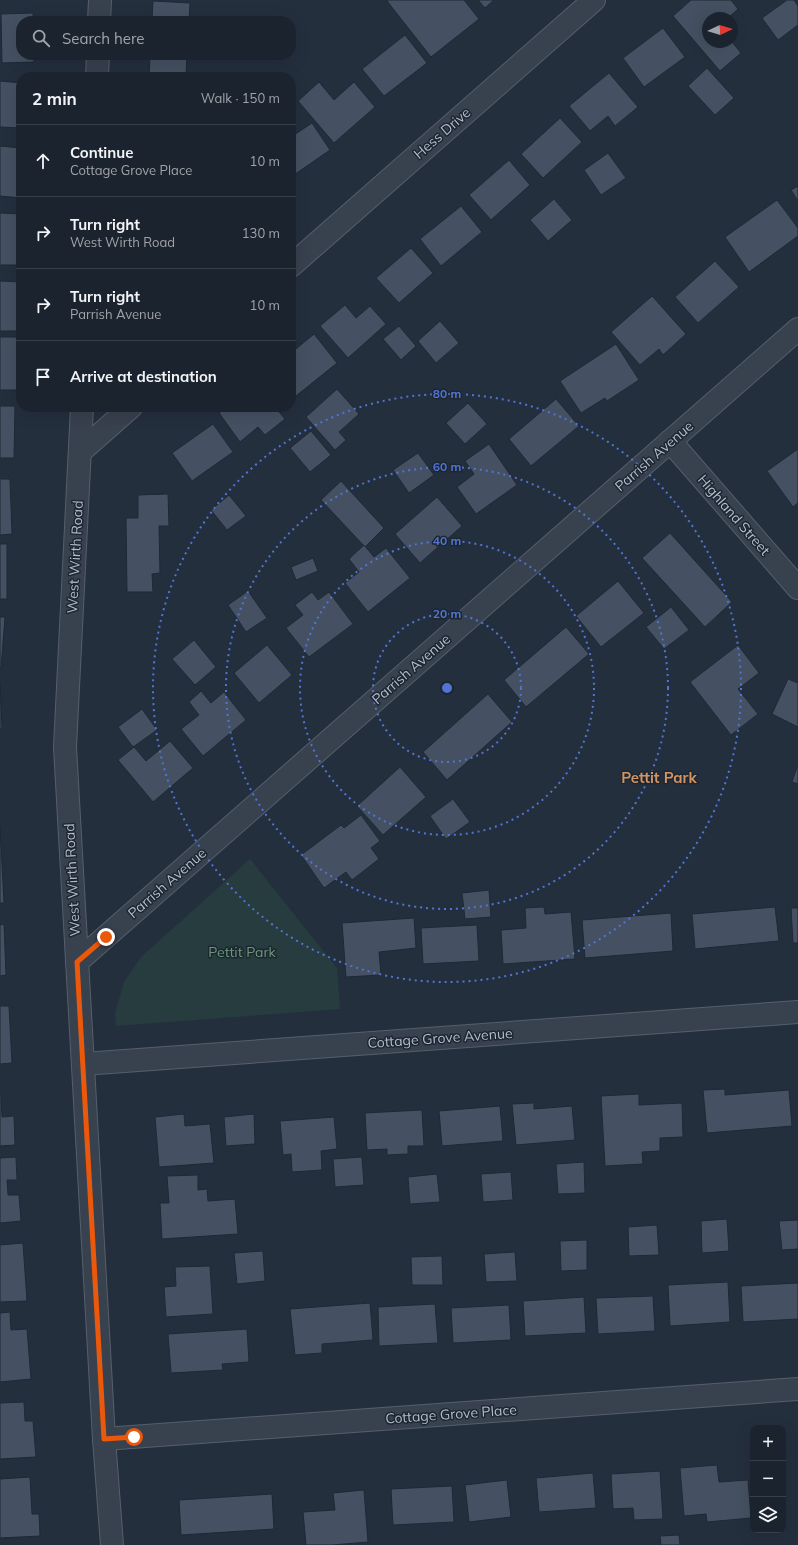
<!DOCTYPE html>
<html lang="en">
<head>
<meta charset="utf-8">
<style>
  :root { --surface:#1b232e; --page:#282f3a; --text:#f1f3f6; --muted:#a0a4aa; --line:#39404a }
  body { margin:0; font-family:Mulish,sans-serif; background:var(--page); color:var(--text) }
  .controls { position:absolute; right:12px; bottom:12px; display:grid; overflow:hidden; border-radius:8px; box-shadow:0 4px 16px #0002 }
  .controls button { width:36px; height:36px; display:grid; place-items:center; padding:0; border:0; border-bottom:1px solid var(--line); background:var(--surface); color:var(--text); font:20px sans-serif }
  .compass { position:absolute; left:702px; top:12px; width:36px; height:36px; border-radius:50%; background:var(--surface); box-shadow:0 4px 16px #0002; rotate:86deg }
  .stop { position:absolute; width:12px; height:12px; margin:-9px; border:3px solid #ea580c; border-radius:50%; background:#fff }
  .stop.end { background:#ea580c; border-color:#fff; box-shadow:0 1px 4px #0008 }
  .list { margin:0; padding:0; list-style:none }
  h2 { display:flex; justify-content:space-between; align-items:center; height:52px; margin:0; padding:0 16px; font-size:17px }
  h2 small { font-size:13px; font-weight:400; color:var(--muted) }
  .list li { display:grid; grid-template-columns:26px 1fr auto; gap:12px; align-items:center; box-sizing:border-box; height:72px; padding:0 16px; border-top:1px solid var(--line) }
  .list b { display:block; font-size:15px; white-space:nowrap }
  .list p { margin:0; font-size:13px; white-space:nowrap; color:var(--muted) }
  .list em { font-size:13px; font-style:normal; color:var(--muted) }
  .icon { flex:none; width:22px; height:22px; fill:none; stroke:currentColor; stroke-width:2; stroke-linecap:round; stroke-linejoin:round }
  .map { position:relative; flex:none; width:798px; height:1545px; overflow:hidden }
  .search { position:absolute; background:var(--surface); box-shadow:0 4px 16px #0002; left:16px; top:16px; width:280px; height:44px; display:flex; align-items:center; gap:10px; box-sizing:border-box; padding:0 14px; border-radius:16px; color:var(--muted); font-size:15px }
  .panel { position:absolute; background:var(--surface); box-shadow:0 4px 16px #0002; left:16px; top:72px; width:280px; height:340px; border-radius:16px }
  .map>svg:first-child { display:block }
  .green { fill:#263c3f }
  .building { fill:#455162; stroke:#1f2835 }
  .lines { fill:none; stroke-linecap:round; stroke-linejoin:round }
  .minor-casing { stroke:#565f6c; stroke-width:24 }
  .minor { stroke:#38414e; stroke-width:22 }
  .route { stroke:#ea580c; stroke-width:5 }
  .ring { fill:none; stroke:#5274d3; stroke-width:2; stroke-dasharray:2 4 }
  .labels { text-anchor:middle; stroke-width:3; stroke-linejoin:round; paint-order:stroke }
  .street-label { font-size:14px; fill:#b4bcc9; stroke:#1d2633 }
  .park-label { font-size:14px; fill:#6b9a76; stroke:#1d2633 }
  .neighbourhood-label { font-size:15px; font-weight:bold; fill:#d59563; stroke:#1d2633 }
  .centre { fill:#5274d3; stroke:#1d2633; stroke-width:2 }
  .ring-label { font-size:12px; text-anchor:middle; font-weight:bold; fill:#5274d3; stroke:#1d2633; stroke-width:3; stroke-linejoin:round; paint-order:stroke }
</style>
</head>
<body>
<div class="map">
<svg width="798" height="1545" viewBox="0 0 798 1545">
  <rect width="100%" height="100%" fill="#242f3e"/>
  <polygon class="green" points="250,859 337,968 340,1009 116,1026 115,1013 124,982 141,957"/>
  <g class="building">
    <polygon points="388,0 464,0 479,19 431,57 387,1"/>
    <polygon points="478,0 494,0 485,8"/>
    <polygon points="691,0 731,0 738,9 728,18 708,18 708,42 732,42 741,53 720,71 673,16"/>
    <polygon points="787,0 794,0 798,6 798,25 778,40 762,18"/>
    <polygon points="153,1 190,3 189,21 152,21"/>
    <polygon points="33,13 33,21 21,21 21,55 34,55 34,62 2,63 1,14"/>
    <polygon points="663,28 685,57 644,87 623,58"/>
    <polygon points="405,35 427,63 384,96 362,69"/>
    <polygon points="150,55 187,55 186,77 149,77"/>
    <polygon points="707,68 734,98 715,115 688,86"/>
    <polygon points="609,73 638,107 615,126 608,116 590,131 569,106"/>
    <polygon points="0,81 21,83 21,128 0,127"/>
    <polygon points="319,82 334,100 354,82 375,107 334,143 298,101"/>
    <polygon points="560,118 582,142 543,178 521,154"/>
    <polygon points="312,123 330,150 291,177 291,137"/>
    <polygon points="0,146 21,148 21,198 0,196"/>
    <polygon points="608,153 626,178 601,195 584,170"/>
    <polygon points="509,160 530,185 491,220 469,195"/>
    <polygon points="798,186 798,201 791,190"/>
    <polygon points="554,199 572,220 548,241 530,220"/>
    <polygon points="777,200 798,228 798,236 749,272 725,237"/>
    <polygon points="461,206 482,232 441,266 420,239"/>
    <polygon points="0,213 21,214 21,265 0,265"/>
    <polygon points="411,248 433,273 399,303 376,278"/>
    <polygon points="715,261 739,287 698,323 675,297"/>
    <polygon points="0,281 20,282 20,331 0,331"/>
    <polygon points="652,296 686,334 663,355 659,349 640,365 611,332"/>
    <polygon points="345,305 356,318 370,306 386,324 348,358 320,326"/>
    <polygon points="440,321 459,343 436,363 418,341"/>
    <polygon points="399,326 416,346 401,360 383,339"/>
    <polygon points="314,334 337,363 296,396 291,390 291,353"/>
    <polygon points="0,337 17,337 18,390 0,390"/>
    <polygon points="616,344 639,380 607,401 605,398 581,413 560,381"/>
    <polygon points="337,389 359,414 339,432 346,440 335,450 306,417"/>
    <polygon points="556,399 579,426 531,466 509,439"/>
    <polygon points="468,403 487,424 465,444 446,423"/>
    <polygon points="0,406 15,406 14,458 0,458"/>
    <polygon points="227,407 275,407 285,419 265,435 258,427 240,442 219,413"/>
    <polygon points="213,424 233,452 192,481 172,453"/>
    <polygon points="311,431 331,455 310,472 290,448"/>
    <polygon points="489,444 517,485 476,514 457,487 474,474 465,461"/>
    <polygon points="798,449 798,503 793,507 767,471"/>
    <polygon points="418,453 434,475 409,493 393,470"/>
    <polygon points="0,479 10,479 12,534 0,535"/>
    <polygon points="341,481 384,528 365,547 321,500"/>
    <polygon points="168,494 169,526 159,526 160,573 152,574 153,592 127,592 126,518 138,518 138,495"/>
    <polygon points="229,495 246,516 227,530 211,510"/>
    <polygon points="437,497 462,526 420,563 395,534"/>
    <polygon points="670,533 732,602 705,627 642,558"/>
    <rect x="0" y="544" width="7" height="55"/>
    <polygon points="364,545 374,557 386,548 410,578 368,612 345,583 359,572 349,559"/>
    <polygon points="313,558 318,571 296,580 291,567"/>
    <polygon points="618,581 644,613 601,647 576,616"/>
    <polygon points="248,591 267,618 246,632 228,605"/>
    <polygon points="312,592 318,600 329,592 353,624 309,657 286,628 303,615 295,605"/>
    <polygon points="671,607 689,630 664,649 646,627"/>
    <polygon points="0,617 5,617 1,668 0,668"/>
    <polygon points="566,627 589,654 526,707 504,680"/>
    <polygon points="194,640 216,667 195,685 172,659"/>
    <polygon points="267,645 292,675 259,703 234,673"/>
    <polygon points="738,645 759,673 738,689 758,714 731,735 690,682"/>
    <polygon points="788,679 798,683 798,727 772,714"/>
    <polygon points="0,682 2,729 0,729"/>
    <polygon points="201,691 211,703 224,692 246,720 203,756 181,729 199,715 189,702"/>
    <polygon points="488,694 512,722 447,780 423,752"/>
    <polygon points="142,709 157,730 133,747 118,727"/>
    <polygon points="170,741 193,768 153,802 118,760 134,747 146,761"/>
    <polygon points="798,764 798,784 792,782"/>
    <polygon points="400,767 426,797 383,835 357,806"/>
    <polygon points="453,799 470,822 446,839 430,816"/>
    <polygon points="361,815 380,841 371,848 379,859 352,880 346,872 324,888 301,855 341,825 344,828"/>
    <polygon points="0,826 4,903 0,903"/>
    <polygon points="489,890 491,917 465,919 462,893"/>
    <polygon points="544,907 545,914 571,912 575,959 503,964 501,930 526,928 525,908"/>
    <polygon points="775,907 779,941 695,949 692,914"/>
    <polygon points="791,908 798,908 798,943 793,943"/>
    <polygon points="671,913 673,951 585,958 582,920"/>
    <polygon points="414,918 416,948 379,952 381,975 346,977 342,923"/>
    <polygon points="4,924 6,975 0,976 0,925"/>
    <polygon points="477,925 479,961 423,964 421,928"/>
    <polygon points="0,1006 9,1006 12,1063 0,1064"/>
    <polygon points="725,1089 725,1095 789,1090 792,1126 707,1133 703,1090"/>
    <polygon points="639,1094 639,1105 682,1103 683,1137 660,1138 660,1151 642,1152 643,1164 605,1166 601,1096"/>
    <polygon points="0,1095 1,1095 2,1117 14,1116 15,1145 0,1146"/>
    <polygon points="534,1103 534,1109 572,1106 575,1140 516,1145 512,1104"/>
    <polygon points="500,1106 503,1141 442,1146 439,1111"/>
    <polygon points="422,1110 424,1146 408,1146 408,1154 387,1155 387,1149 367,1150 365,1113"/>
    <polygon points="184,1114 185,1126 210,1124 214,1163 159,1167 155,1117"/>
    <polygon points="254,1114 255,1144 226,1146 224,1117"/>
    <polygon points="334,1117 337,1149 321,1151 322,1170 292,1172 291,1154 283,1155 280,1121"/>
    <polygon points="16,1157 17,1180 7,1180 8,1195 19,1195 21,1221 0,1223 0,1158"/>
    <polygon points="362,1157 364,1185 335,1187 333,1159"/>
    <polygon points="584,1162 585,1193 558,1194 556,1164"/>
    <polygon points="511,1172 513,1200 483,1202 481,1174"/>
    <polygon points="437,1174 440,1202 410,1204 408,1177"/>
    <polygon points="198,1175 198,1190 207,1189 208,1201 235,1199 238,1234 162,1239 160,1203 169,1203 167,1176"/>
    <polygon points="727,1219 729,1251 702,1253 701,1221"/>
    <polygon points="798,1220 798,1249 782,1250 779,1221"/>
    <polygon points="657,1225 659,1255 629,1256 628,1227"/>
    <polygon points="587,1240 587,1270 561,1271 560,1241"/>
    <polygon points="23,1243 27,1301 0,1302 0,1245"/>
    <polygon points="263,1251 265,1281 237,1284 234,1253"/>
    <polygon points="515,1252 517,1281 486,1282 484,1254"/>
    <polygon points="442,1256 443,1285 412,1285 411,1257"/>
    <polygon points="210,1266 213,1314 166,1317 164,1287 176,1286 175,1267"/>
    <polygon points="728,1282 730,1322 670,1326 668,1285"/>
    <polygon points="798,1283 798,1319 743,1322 741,1286"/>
    <polygon points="653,1296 655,1331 598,1334 596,1298"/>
    <polygon points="584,1297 586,1333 525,1336 523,1301"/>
    <polygon points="370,1303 373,1340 322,1344 322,1353 295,1355 290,1309"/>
    <polygon points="435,1304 438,1343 379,1346 378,1307"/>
    <polygon points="509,1305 511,1340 453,1343 451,1308"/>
    <polygon points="10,1312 11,1330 27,1329 31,1379 0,1382 0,1313"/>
    <polygon points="247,1329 249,1362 222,1364 223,1370 171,1373 168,1334"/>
    <polygon points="24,1402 25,1421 33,1421 36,1457 0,1459 0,1403"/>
    <polygon points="717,1465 719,1482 748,1480 751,1518 707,1522 706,1514 684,1516 680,1468"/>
    <polygon points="660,1471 663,1519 634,1520 633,1508 613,1509 611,1474"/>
    <polygon points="593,1473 596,1508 539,1512 536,1478"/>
    <polygon points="30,1477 32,1514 39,1514 40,1536 0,1538 0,1479"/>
    <polygon points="507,1480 511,1517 469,1522 465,1485"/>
    <polygon points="452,1486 454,1522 393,1525 391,1489"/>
    <polygon points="364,1490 368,1542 332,1545 306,1545 303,1512 335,1510 333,1493"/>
    <polygon points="272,1494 274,1529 181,1535 179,1500"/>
    <polygon points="679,1535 680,1545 661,1545 660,1536"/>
  </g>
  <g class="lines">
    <g class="minor-casing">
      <g id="minor">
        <polyline points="99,21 100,0"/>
        <polyline points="97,77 98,55"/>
        <polyline points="291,266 594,0"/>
        <polyline points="82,407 65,747 104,1439 112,1545"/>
        <polyline points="670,441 798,588"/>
        <polyline points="80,452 131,407"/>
        <polyline points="77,962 798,329"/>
        <polyline points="83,1064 798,1012"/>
        <polyline points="104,1439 798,1389"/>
      </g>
    </g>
    <use href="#minor" class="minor"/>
  </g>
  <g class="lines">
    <polyline class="route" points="106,937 77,962 104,1439 134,1437"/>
  </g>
  <g class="ring">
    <circle cx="447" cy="688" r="74"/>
    <circle cx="447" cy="688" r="147"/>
    <circle cx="447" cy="688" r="221"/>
    <circle cx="447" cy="688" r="294"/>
  </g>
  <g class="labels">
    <g class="street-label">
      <text transform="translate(442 133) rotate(-41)" y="5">Hess Drive</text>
      <text transform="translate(654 456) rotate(-41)" y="5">Parrish Avenue</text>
      <text transform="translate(734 515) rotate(49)" y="5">Highland Street</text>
      <text transform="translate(75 557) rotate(-87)" y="5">West Wirth Road</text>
      <text transform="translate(411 669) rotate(-41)" y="5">Parrish Avenue</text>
      <text transform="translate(72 880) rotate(-93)" y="5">West Wirth Road</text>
      <text transform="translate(167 883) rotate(-41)" y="5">Parrish Avenue</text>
      <text transform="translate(440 1038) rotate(-4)" y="5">Cottage Grove Avenue</text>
      <text transform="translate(451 1414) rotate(-4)" y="5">Cottage Grove Place</text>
    </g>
    <g class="park-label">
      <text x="242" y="957">Pettit Park</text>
    </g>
    <g class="neighbourhood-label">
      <text x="659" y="783">Pettit Park</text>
    </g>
  </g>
  <circle cx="447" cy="688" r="6" class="centre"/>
  <g class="ring-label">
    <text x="447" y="398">80 m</text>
    <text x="447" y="471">60 m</text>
    <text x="447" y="545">40 m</text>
    <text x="447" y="618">20 m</text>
  </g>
</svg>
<div class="controls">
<button>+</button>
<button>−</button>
<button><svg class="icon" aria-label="layers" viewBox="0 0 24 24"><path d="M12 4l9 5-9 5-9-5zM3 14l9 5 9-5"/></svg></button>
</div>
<svg class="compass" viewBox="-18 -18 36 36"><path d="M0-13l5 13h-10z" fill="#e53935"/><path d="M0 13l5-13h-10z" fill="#a0a4aa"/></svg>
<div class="stop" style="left:134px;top:1437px"></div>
<div class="stop end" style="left:106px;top:937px"></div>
<div class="search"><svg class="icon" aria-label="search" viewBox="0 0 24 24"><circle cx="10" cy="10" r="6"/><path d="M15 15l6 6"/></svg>Search here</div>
<section class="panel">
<h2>2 min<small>Walk · 150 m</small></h2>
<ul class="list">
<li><svg class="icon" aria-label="ahead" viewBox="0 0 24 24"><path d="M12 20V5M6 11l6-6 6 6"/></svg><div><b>Continue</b><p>Cottage Grove Place</p></div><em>10 m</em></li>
<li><svg class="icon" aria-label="right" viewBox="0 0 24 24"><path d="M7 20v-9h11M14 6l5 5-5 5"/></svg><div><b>Turn right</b><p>West Wirth Road</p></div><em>130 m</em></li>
<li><svg class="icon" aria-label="right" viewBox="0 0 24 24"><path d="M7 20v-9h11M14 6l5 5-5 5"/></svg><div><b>Turn right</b><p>Parrish Avenue</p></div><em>10 m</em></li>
<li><svg class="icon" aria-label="arrive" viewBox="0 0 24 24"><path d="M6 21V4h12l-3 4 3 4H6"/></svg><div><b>Arrive at destination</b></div></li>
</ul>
</section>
</div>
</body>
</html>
